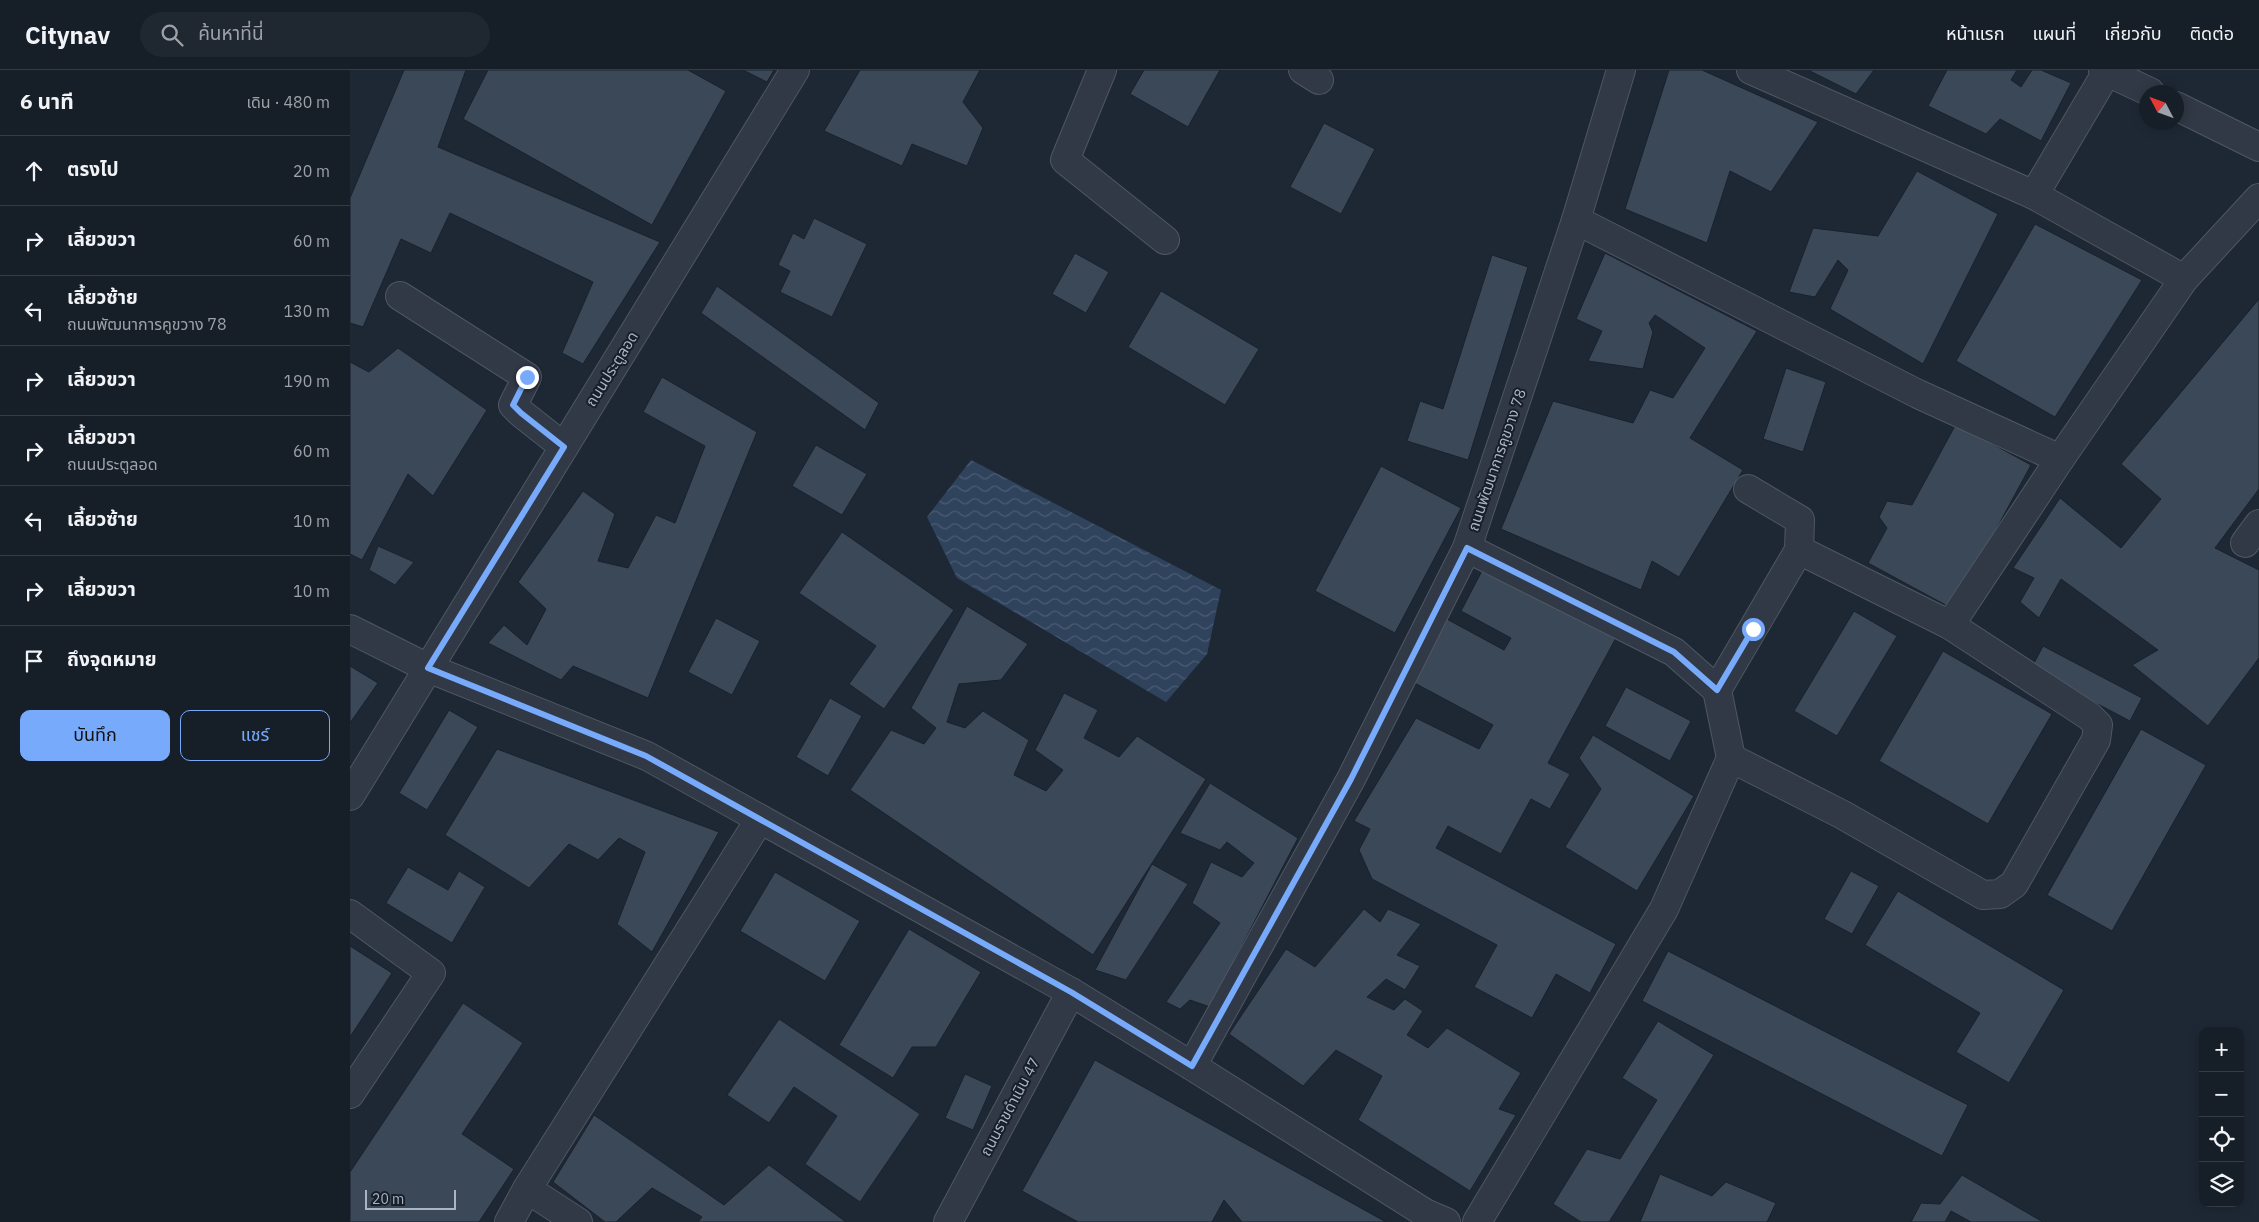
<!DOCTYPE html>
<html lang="th">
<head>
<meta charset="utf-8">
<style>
  :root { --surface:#161e28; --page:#1f2730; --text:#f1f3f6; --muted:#9ea2a8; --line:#353c45; --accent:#78aafb }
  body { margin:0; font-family:"IBM Plex Sans","Noto Sans Thai",sans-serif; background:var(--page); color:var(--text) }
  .controls { position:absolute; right:15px; bottom:15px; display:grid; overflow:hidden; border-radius:10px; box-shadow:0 2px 12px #0003 }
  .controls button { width:45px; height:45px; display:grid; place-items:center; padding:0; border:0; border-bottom:1px solid var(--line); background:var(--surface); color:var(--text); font:25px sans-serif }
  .compass { position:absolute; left:1789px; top:15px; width:45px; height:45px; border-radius:50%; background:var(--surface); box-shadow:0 2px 12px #0003; rotate:311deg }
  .scale { position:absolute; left:15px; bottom:12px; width:91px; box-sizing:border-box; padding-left:5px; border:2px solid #aab4c3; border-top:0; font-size:14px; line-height:18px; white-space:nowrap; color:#aab4c3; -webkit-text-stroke:4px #171f2a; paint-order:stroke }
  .stop { position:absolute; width:15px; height:15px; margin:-11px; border:4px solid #78aafb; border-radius:50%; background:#fff }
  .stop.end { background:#78aafb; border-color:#fff; box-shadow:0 1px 5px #0008 }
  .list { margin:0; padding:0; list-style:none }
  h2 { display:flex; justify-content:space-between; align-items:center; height:65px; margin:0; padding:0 20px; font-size:21px }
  h2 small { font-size:16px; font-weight:400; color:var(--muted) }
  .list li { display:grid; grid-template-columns:32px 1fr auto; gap:15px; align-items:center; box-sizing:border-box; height:70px; padding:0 20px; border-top:1px solid var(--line) }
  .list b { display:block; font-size:19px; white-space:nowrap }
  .list p { margin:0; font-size:16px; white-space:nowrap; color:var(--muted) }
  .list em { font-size:16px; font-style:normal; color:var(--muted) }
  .actions { display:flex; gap:10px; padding:15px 20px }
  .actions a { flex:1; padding:11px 0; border:1px solid var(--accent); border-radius:10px; text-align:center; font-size:18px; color:var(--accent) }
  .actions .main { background:var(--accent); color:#111 }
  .icon { flex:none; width:28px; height:28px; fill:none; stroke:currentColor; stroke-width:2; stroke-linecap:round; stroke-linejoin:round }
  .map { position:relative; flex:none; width:1909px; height:1152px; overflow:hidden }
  header { display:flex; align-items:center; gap:30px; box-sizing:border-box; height:70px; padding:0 25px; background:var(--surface); border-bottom:1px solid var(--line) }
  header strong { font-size:24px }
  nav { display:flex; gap:28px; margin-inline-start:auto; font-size:18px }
  .search { width:350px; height:45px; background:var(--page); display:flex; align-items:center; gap:12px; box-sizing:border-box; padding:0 18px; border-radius:28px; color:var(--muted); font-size:19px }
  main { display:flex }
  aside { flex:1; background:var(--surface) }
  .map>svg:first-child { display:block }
  .water { fill:url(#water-waves) }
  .building { fill:#3b4858; stroke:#19212c }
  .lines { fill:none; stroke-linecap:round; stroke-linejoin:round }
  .minor-casing { stroke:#4e5764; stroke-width:30 }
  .minor { stroke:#313946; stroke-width:28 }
  .route { stroke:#78aafb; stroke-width:6 }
  .labels { text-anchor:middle; stroke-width:4; stroke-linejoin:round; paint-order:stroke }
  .street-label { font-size:15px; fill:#aab4c3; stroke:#171f2a }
</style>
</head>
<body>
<header>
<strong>Citynav</strong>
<div class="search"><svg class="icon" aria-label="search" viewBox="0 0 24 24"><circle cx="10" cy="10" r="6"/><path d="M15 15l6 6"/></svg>ค้นหาที่นี่</div>
<nav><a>หน้าแรก</a><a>แผนที่</a><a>เกี่ยวกับ</a><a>ติดต่อ</a></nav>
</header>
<main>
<aside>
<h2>6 นาที<small>เดิน · 480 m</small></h2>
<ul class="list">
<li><svg class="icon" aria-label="ahead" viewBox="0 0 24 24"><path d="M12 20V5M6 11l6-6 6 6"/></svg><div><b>ตรงไป</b></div><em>20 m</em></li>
<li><svg class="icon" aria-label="right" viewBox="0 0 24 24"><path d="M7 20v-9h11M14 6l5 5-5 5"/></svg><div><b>เลี้ยวขวา</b></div><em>60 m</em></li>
<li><svg class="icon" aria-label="left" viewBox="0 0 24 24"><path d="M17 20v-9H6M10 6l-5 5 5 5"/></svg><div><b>เลี้ยวซ้าย</b><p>ถนนพัฒนาการคูขวาง 78</p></div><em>130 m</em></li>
<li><svg class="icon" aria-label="right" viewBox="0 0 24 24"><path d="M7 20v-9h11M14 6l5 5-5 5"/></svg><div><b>เลี้ยวขวา</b></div><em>190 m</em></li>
<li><svg class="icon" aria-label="right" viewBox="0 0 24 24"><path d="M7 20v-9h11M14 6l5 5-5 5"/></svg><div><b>เลี้ยวขวา</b><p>ถนนประตูลอด</p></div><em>60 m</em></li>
<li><svg class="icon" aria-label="left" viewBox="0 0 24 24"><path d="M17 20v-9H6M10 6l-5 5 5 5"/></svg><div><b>เลี้ยวซ้าย</b></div><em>10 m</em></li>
<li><svg class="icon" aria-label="right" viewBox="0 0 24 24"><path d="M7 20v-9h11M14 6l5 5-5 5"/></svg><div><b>เลี้ยวขวา</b></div><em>10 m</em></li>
<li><svg class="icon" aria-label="arrive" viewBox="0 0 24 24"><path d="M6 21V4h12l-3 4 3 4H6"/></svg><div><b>ถึงจุดหมาย</b></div></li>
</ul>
<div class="actions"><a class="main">บันทึก</a><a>แชร์</a></div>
</aside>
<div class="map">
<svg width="1909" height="1152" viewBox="0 0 1909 1152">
  <defs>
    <pattern id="water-waves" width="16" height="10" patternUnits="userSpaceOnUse" patternTransform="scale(1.25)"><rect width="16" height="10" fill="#30435d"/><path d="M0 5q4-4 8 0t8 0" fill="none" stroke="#4b5c73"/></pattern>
  </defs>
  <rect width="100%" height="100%" fill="#1e2835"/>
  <polygon class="water" points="621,390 871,520 857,584 816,632 607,508 577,447"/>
  <g class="building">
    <polygon points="54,0 116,0 88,77 310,172 233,294 212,283 243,212 100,143 81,183 51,169 13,257 0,253 0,128"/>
    <polygon points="138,0 338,0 376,21 302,155 113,49"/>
    <polygon points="393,0 424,0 417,12"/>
    <polygon points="510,0 630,0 613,32 633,58 617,96 562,74 552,96 474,61"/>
    <polygon points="794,0 870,0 838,57 780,24"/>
    <polygon points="1319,0 1352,0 1468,52 1421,122 1380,101 1357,173 1275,139"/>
    <polygon points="1458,0 1524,0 1506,24"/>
    <polygon points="1597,0 1667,0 1661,10 1671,17 1682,0 1691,0 1721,13 1691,71 1650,49 1636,64 1578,36"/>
    <polygon points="974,53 1025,79 991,144 940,117"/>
    <polygon points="1567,101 1648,144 1573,294 1480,239 1498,200 1488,190 1465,227 1439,222 1463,158 1528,166"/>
    <polygon points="464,148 517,174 482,247 430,222 440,201 428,195 443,163 454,169"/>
    <polygon points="1685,154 1792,210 1705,347 1606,291"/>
    <polygon points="725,183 759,202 736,243 702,224"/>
    <polygon points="1255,183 1407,261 1340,368 1393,400 1329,507 1302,491 1291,520 1151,459 1203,331 1283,353 1300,320 1323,328 1355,278 1305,245 1299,253 1303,262 1293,299 1238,291 1252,261 1226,249"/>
    <polygon points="1142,185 1178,197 1118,390 1057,371 1070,331 1093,339"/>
    <polygon points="367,216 529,333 515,360 351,243"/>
    <polygon points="811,221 909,279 875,335 778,277"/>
    <polygon points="1909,229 1909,419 1865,478 1909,500 1909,588 1858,656 1782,595 1808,580 1711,509 1689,548 1670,532 1684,508 1663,498 1710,428 1771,478 1811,429 1771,394"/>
    <polygon points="48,278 137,340 83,426 58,404 12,490 0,484 0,292 19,302"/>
    <polygon points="1436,298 1476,312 1453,382 1413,369"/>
    <polygon points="312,307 407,362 298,628 223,596 211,610 138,573 154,555 177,575 196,539 168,512 233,421 265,444 248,491 278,498 306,445 325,453 355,376 293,342"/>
    <polygon points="1606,354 1681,395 1603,539 1518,493 1537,458 1529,447 1537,431 1562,435"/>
    <polygon points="466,375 517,404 492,445 442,416"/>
    <polygon points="1031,396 1111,438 1045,563 965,521"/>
    <polygon points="492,462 604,540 534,639 499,614 526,576 449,523"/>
    <polygon points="28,476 64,492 45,515 19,500"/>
    <polygon points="1134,497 1266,568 1198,693 1220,704 1200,739 1181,729 1151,784 1098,756 1086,778 1266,874 1240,923 1206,904 1182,948 1124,917 1147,875 1022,809 1009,780 1020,759 1004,751 1066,648 1129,679 1143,655 1059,610 1093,547 1154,580 1161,568 1111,541"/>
    <polygon points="617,536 678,574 651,610 609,614 597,652 615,658 633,641 679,670 664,705 696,721 713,700 685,680 714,623 748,640 734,668 769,687 787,666 856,709 743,885 500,720 541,660 574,674 586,658 561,638"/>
    <polygon points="1504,541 1547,566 1487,666 1444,641"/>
    <polygon points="366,548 410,571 382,625 338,602"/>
    <polygon points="1693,576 1792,628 1780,651 1681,599"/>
    <polygon points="1593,581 1702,644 1638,754 1529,691"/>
    <polygon points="0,596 28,613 0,653"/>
    <polygon points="1276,617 1341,651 1320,691 1255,656"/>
    <polygon points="480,628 512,646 478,706 446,687"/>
    <polygon points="99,640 128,657 77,740 49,723"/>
    <polygon points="1791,659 1856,695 1762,861 1697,825"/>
    <polygon points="1243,665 1344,726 1287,821 1215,777 1251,719 1229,688"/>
    <polygon points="147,679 369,762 302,882 267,854 295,782 269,768 248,790 219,774 179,818 95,765"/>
    <polygon points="860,713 948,768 860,937 840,930 830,939 816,932 870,853 842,833 861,792 892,807 904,793 877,772 870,780 830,763"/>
    <polygon points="802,794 838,814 776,910 745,900"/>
    <polygon points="58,797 98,820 109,801 135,817 102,873 36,833"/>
    <polygon points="1501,801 1529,816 1502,864 1474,849"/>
    <polygon points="425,802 510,851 475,911 390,861"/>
    <polygon points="1548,821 1714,920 1659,1013 1606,982 1630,943 1515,875"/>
    <polygon points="1014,839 1030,852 1038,839 1071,854 1047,885 1070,896 1055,920 1036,909 1017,927 1044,940 1055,929 1073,941 1057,965 1078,978 1097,958 1171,1003 1149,1039 1166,1045 1120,1121 1008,1050 1032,1006 986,980 953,1016 879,964 936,879 965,897"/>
    <polygon points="559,859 631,902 586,977 562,977 543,1008 489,975"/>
    <polygon points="0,876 42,903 0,967"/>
    <polygon points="1318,881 1618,1035 1592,1086 1292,931"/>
    <polygon points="113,933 173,973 112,1064 164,1099 129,1152 0,1152 0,1102"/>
    <polygon points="429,949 570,1044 510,1132 455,1094 487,1046 444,1017 419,1053 377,1025"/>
    <polygon points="1308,951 1364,985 1259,1152 1231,1152 1203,1134 1237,1079 1270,1089 1307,1030 1272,1008"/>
    <polygon points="745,990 1036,1152 892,1152 874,1130 862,1152 728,1152 672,1121"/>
    <polygon points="615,1004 642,1016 623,1060 595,1048"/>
    <polygon points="244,1045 374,1135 419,1095 496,1152 348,1152 352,1147 302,1118 266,1152 255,1152 203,1112"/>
    <polygon points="1310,1104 1362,1126 1376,1112 1426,1133 1417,1152 1290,1152"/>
    <polygon points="1612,1105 1693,1152 1621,1152 1601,1141 1595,1152 1561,1152 1571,1133 1590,1134"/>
  </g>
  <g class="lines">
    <g class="minor-casing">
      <g id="minor">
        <polyline points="752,0 715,90 815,170"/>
        <polyline points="953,0 969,10"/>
        <polyline points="1401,0 1684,125 1834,209"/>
        <polyline points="1753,0 1800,22"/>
        <polyline points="1826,36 1909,77"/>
        <polyline points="1684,125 1758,0"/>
        <polyline points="1226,150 1568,324 1710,389 1834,209 1909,128"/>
        <polyline points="50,226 177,307 163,335 171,343 214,377"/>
        <polyline points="1398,419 1450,450 1449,480"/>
        <polyline points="1895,473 1909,454"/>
        <polyline points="1117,478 1324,582 1367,620 1381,688 1493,745 1633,825 1650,824 1664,814 1746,670 1748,655 1739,646 1600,555 1449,480 1367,620"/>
        <polyline points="1600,555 1710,389"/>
        <polyline points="0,559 78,598 297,686 721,922 842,996 1075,1143 1096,1152"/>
        <polyline points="0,726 445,0"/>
        <polyline points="0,844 81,903 0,1024"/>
        <polyline points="842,996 1001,709 1117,478 1226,150 1271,0"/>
        <polyline points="177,1119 228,1152"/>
        <polyline points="159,1152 177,1119 410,749"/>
        <polyline points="598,1152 721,922"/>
        <polyline points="1127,1152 1314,839 1381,688"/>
      </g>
    </g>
    <use href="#minor" class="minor"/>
  </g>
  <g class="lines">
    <polyline class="route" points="177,307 163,335 171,343 214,377 78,598 296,686 721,922 842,996 1001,709 1117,478 1324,582 1367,620 1403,559"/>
  </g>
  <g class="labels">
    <g class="street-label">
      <text transform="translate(262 299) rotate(-58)" y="5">ถนนประตูลอด</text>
      <text transform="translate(1147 390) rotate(-71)" y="5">ถนนพัฒนาการคูขวาง 78</text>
      <text transform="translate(660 1037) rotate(-62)" y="5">ถนนราขดำเนิน 47</text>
    </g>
  </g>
</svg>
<div class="controls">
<button>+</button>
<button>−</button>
<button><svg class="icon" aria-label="locate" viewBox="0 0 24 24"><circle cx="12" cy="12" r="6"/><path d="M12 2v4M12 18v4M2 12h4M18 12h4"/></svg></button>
<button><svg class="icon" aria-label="layers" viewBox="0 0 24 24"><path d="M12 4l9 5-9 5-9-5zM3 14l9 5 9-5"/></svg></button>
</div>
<svg class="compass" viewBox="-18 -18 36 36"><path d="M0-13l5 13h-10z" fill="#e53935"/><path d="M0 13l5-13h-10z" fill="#9ea2a8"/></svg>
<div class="scale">20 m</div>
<div class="stop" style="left:1403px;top:559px"></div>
<div class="stop end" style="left:177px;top:307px"></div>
</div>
</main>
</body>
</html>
